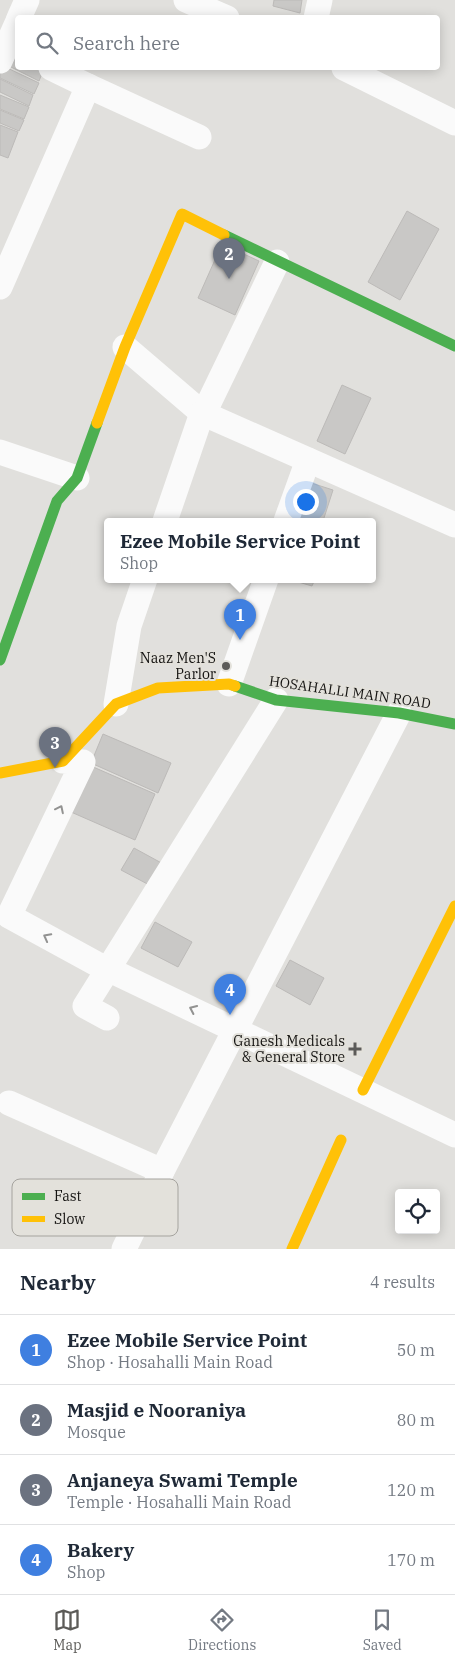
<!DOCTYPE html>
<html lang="en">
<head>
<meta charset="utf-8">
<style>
  :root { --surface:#fff; --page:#f2f2f3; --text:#1f2937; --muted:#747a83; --line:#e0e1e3; --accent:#5c5b58 }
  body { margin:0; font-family:"IBM Plex Serif",serif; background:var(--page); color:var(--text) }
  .controls { position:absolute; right:15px; bottom:15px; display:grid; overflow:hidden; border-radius:5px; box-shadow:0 2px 12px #0003 }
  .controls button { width:45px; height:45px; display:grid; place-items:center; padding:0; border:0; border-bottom:1px solid var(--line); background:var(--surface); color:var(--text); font:25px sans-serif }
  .you { position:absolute; left:305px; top:501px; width:18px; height:18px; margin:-12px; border:4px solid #fff; border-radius:50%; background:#1a73e8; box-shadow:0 0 0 8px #1a73e833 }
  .badge { display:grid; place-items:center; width:32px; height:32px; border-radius:50%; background:var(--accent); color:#fff; font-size:16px; font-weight:700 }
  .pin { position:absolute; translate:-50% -41px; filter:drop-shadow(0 1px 2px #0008) }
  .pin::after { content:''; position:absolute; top:26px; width:18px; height:15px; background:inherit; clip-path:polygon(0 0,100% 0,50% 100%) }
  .popup { position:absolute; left:104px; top:518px; width:272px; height:65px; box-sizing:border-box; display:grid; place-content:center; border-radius:5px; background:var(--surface); filter:drop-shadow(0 1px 4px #0005); font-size:16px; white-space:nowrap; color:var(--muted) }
  .popup b { font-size:19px; color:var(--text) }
  .popup::after { content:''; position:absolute; left:50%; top:100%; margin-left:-10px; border:10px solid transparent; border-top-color:var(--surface) }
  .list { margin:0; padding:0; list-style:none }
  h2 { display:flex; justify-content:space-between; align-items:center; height:65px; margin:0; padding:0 20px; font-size:21px }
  h2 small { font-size:16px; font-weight:400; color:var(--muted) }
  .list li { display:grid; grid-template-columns:32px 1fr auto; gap:15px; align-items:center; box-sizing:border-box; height:70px; padding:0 20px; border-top:1px solid var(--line) }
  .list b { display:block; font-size:19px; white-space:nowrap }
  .list p { margin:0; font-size:16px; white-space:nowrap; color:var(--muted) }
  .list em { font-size:16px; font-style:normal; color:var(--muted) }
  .icon { flex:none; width:28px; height:28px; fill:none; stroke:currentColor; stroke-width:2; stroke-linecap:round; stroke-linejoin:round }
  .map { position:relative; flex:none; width:455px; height:1249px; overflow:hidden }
  .search { position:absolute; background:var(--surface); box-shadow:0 2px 12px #0003; left:15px; right:15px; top:15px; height:55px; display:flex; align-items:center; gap:12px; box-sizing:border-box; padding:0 18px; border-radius:5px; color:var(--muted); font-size:19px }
  .sheet { height:345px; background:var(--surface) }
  nav { display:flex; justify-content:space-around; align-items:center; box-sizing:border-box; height:70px; border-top:1px solid var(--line); background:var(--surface); font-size:14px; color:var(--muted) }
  nav a { display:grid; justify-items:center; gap:2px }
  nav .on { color:var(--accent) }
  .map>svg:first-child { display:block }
  .building { fill:#c9c8c6; stroke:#bcbab8 }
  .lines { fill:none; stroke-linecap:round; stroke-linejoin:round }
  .street { stroke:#fafafa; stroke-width:25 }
  .fast { stroke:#4caf50; stroke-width:11 }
  .slow { stroke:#ffc107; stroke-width:11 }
  .oneway { stroke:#929291 }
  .poi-dot { fill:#5c5b58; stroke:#e3e1db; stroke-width:2 }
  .labels { text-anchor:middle; stroke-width:4; stroke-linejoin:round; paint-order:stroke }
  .poi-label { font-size:14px; fill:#141311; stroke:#e3e1db; text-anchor:end }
  .street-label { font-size:14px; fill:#141311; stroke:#e3e1db }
  .key { fill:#e3e1db; stroke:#a5a39e; stroke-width:1 }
  .key-label { font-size:14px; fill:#141311 }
</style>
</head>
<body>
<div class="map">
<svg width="455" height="1249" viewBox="0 0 455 1249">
  <rect width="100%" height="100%" fill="#e1e0dd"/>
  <g class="building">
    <polygon points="274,0 302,0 300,13 273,6"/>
    <polygon points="12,55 18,58 18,68 37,68 43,71 39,81 7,65"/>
    <polygon points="3,66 39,83 34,94 0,78 0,72"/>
    <polygon points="0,79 33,95 29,106 0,92"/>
    <polygon points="0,95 29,107 24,119 0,109"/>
    <polygon points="0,110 24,120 19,131 0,123"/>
    <polygon points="0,125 18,132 8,158 0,155"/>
    <polygon points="407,211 439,229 400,300 368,282"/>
    <polygon points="222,244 259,261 235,315 198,298"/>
    <polygon points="342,385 371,398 345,454 317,441"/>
    <polygon points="308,482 333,490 323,521 296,521"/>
    <polygon points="288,579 315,579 312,586"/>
    <polygon points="103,734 171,763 158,793 91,763"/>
    <polygon points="91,766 155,794 135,840 71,812"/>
    <polygon points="134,848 167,866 155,888 121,870"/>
    <polygon points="155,922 192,942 178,967 141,948"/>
    <polygon points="290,960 324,978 310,1005 276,986"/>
  </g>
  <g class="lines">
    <g class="street">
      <polyline points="186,0 227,18"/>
      <polyline points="19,18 27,0"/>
      <polyline points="316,18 320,0"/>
      <polyline points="0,61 18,21"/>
      <polyline points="51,68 88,86 199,137"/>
      <polyline points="344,68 455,123"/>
      <polyline points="0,287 88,86"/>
      <polyline points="125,347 202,413 455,525"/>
      <polyline points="0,452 77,478"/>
      <polyline points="165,521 202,413 204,413 277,262"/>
      <polyline points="286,521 308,460"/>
      <polyline points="229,684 266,579"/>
      <polyline points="116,704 129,626 145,579"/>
      <polyline points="63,761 83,762 9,916 95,963 455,1135"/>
      <polyline points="107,1018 85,1006 276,700"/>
      <polyline points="9,1103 162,1171"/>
      <polyline points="124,1249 162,1171 399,713"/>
    </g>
    <g class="fast">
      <polyline points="224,235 455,346"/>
      <polyline points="0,660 57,501 77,478 97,423"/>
      <polyline points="235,686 276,700 399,713 455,724"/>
    </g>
    <g class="slow">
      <polyline points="97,423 125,347 182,214 224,235"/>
      <polyline points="0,773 63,761 116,704 158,688 229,684 235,686"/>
      <polyline points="363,1090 455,906"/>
      <polyline points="292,1249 341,1140"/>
    </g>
  </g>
  <defs><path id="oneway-chevron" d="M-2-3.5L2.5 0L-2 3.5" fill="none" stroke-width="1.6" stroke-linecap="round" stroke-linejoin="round" transform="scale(1.25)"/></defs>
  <g class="oneway">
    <use href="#oneway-chevron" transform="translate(60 809) rotate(-64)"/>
    <use href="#oneway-chevron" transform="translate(47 937) rotate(-152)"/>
    <use href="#oneway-chevron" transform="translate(193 1009) rotate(-155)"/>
  </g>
  <g class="poi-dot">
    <circle cx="226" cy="666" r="5"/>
    <path d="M352.5 1041.5h5v5h5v5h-5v5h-5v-5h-5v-5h5z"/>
  </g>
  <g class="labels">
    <g class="poi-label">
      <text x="216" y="663">Naaz Men'S<tspan x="216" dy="16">Parlor</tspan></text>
      <text x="345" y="1046">Ganesh Medicals<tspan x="345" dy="16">&amp; General Store</tspan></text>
    </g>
    <g class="street-label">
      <text transform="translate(350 692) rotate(8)" y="5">HOSAHALLI MAIN ROAD</text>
    </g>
  </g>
  <rect x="12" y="1179" width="166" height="57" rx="8" class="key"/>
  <rect x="22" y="1193" width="23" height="7" fill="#4caf50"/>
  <rect x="22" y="1216" width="23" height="6" fill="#ffc107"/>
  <g class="key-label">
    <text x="54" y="1201">Fast</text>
    <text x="54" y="1224">Slow</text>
  </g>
</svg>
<div class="controls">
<button><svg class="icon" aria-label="locate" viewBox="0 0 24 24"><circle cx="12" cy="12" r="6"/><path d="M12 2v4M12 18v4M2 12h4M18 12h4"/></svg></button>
</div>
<div class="you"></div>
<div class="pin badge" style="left:240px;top:640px;background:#3f7fe0">1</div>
<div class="popup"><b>Ezee Mobile Service Point</b>Shop</div>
<div class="pin badge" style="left:229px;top:279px;background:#6b7280">2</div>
<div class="pin badge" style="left:55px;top:768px;background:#6b7280">3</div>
<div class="pin badge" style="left:230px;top:1015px;background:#3f7fe0">4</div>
<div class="search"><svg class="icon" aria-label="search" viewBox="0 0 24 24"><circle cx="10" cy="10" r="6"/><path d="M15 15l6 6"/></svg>Search here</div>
</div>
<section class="sheet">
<h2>Nearby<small>4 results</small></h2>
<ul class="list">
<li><span class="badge" style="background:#3f7fe0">1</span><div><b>Ezee Mobile Service Point</b><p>Shop · Hosahalli Main Road</p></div><em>50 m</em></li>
<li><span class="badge" style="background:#6b7280">2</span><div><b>Masjid e Nooraniya</b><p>Mosque</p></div><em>80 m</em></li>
<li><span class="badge" style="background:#6b7280">3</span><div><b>Anjaneya Swami Temple</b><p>Temple · Hosahalli Main Road</p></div><em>120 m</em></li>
<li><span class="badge" style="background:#3f7fe0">4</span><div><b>Bakery</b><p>Shop</p></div><em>170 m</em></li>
</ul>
</section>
<nav>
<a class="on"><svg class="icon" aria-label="map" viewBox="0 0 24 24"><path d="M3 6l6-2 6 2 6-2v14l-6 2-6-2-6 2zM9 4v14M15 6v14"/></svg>Map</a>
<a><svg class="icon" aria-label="directions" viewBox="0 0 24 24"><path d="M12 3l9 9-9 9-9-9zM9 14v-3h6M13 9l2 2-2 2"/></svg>Directions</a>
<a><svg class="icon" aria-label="saved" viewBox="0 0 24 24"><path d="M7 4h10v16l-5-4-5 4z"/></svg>Saved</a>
</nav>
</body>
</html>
